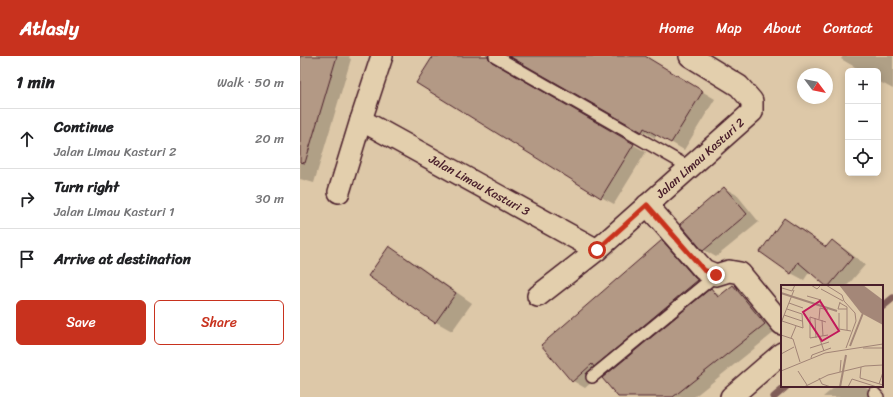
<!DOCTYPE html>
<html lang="en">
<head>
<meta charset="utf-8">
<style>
  :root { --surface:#fff; --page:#f6f6f6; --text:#202124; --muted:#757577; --line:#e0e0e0; --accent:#c8321e }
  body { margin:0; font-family:Sriracha,sans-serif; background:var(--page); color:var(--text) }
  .controls { position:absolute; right:12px; top:12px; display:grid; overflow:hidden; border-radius:6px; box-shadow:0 2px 10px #0003 }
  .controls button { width:36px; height:36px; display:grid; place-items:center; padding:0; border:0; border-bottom:1px solid var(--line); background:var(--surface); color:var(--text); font:20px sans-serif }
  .compass { position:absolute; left:497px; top:12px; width:36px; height:36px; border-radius:50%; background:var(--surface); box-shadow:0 2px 10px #0003; rotate:122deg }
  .stop { position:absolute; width:12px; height:12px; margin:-9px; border:3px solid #c8321e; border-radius:50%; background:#fff }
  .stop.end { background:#c8321e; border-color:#fff; box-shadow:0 1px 4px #0008 }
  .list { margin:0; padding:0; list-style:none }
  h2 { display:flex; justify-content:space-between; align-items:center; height:52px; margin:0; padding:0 16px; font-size:17px }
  h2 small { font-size:13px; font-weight:400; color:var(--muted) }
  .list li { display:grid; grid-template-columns:26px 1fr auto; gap:12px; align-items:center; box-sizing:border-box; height:60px; padding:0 16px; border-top:1px solid var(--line) }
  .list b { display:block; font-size:15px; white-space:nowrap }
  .list p { margin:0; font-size:13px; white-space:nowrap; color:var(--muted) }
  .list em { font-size:13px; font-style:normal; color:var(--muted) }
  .actions { display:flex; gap:8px; padding:12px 16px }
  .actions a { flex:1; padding:9px 0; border:1px solid var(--accent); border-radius:6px; text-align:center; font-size:14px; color:var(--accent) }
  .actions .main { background:var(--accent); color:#fff }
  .icon { flex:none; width:22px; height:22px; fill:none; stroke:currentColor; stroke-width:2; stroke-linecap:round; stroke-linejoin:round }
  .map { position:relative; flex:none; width:593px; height:341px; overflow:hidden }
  header { display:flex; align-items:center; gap:24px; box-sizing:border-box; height:56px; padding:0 20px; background:var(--accent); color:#fff }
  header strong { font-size:19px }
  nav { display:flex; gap:22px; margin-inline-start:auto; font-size:14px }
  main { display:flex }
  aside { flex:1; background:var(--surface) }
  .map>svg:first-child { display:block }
  .shadow { fill:#0003 }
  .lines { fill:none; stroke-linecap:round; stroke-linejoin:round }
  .stream { stroke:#805d59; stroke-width:7 }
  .building { fill:#b39985; stroke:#4a1f2b }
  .lane-casing { stroke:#4a1f2b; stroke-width:14 }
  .street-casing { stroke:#4a1f2b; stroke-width:24 }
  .lane { stroke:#e3cfad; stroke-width:11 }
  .street { stroke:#e3cfad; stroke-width:21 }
  .route { stroke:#c8321e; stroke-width:5 }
  .labels { text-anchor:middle; stroke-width:3; stroke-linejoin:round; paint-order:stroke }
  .street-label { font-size:12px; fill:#4a1f2b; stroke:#e3cfad }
  .inset-river { fill:none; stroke:#a48778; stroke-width:2 }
  .inset-road { fill:none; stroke:#a28476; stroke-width:1 }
  .view { fill:#c2185b; fill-opacity:0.15; stroke:#c2185b; stroke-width:2 }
  .inset-edge { fill:none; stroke:#4a1f2b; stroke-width:2 }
</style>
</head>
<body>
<header>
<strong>Atlasly</strong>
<nav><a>Home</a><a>Map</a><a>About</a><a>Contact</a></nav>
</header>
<main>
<aside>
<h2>1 min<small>Walk · 50 m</small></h2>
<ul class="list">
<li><svg class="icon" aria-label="ahead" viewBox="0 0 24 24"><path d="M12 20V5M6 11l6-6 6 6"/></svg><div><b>Continue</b><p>Jalan Limau Kasturi 2</p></div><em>20 m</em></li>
<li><svg class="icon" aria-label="right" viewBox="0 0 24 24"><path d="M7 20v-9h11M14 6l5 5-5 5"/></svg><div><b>Turn right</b><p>Jalan Limau Kasturi 1</p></div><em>30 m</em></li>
<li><svg class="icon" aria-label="arrive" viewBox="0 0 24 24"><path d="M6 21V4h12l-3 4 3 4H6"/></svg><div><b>Arrive at destination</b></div></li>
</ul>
<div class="actions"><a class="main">Save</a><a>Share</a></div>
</aside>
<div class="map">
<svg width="593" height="341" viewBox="0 0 593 341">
  <rect width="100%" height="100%" fill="#ddc8a8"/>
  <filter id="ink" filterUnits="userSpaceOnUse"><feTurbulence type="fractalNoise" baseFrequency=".025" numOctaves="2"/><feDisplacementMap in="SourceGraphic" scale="8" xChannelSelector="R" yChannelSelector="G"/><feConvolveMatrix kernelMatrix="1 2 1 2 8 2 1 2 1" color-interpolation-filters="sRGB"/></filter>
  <g filter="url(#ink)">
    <g class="shadow">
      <polygon points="0,0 50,0 49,2 51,3 14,127 0,123"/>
      <polygon points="134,0 207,0 204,1 200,8 202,12 204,14 346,96 314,148 301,141"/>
      <polygon points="209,0 343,0 415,43 384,94 357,78 355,82 212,1"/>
      <polygon points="543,0 593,0 593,33 578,25 578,15 562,15 541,3"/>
      <polygon points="424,132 437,139 459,166 416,201 404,194"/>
      <polygon points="484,163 497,170 527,192 532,185 545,193 565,209 547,230 528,230 510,215 504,224 491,217"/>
      <polygon points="362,185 374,192 410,232 409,233 421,240 433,230 446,237 476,275 394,341 319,341 308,318 304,315 285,332 273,325"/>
      <polygon points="90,192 106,201 172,247 152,275 136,266"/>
      <polygon points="536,330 565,330 568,332 575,341 523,341"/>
    </g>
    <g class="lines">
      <g class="stream">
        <polyline points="582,251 593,242"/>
        <polyline points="474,341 487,330"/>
      </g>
    </g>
    <g class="building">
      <polygon points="0,0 37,0 5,107 0,106"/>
      <polygon points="133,0 188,0 189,3 192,6 334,88 301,142 116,27"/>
      <polygon points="209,0 345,0 403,35 371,87 344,72 342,76"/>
      <polygon points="424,131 447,158 403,195 380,168"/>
      <polygon points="484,162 526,191 532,184 553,201 529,230 526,230 498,206 491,218 460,196"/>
      <polygon points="362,184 395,222 398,224 294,311 292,308 272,326 241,289"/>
      <polygon points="89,190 156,237 135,267 68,220"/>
      <polygon points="433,229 465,268 373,341 318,341 302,322 411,232 418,241"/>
    </g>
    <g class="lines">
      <g class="lane-casing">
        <g id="lane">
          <polyline points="195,0 389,111"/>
          <polyline points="292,321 416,219"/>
          <polyline points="574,337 578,341"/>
        </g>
      </g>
      <g class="street-casing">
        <g id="street">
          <path id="s1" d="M61,64L297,194"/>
          <polyline points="39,136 61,64 82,0"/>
          <polyline points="347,149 404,214 416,219 429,215 440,217 482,268"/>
          <path id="s2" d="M238,240L297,194L452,56V45L439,30L390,0"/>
          <polyline points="431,341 482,297"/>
        </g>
      </g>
      <use href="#lane" class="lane"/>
      <use href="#street" class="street"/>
    </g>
  </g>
  <g class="lines" filter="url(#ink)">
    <polyline class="route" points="297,194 347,149 404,214 416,219"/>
  </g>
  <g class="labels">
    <g class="street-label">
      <text dy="4" stroke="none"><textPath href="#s2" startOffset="213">Jalan Limau Kasturi 2</textPath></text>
      <text dy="4" stroke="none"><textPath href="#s1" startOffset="135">Jalan Limau Kasturi 3</textPath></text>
    </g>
  </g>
  <g transform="translate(481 229)">
    <rect width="102" height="102" fill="#ddc8a8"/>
    <path d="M58,0H82L102,15V40L80,28Z" fill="#a48778"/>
    <path class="inset-river" d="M0,8L56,26M69,61L82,28M59,102L65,70"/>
    <path class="inset-road" d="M30,0L36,4L40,0M45,0L61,10L63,16L74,28L75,36L65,63M1,3L11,6L14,0M40,4L62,16M26,11L40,15M59,17L57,24H66M8,18L22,23M59,18L66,22V45M58,28V44L70,46M3,30L21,36M34,33L35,53M38,34L39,23L47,25M41,35L42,51M1,36L22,43L21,29L6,24M45,37L29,32V53L47,50M0,38L13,5M0,50L12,54L19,77M38,52L43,66M10,53L15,41M29,63L48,57M82,63H102M0,69L13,62M30,73L31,70L50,63M80,82L79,93L102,100M0,86L44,68L102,59M17,86L26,100M59,87L60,75M38,93L41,99L50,102M98,99L102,87M23,102L47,90L84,81L102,80M67,102L71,94L96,102"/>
    <path class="view" d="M39,16L58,46L41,56L22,27Z"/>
    <rect width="102" height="102" class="inset-edge"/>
  </g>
</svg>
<div class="controls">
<button>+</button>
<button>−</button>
<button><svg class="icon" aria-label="locate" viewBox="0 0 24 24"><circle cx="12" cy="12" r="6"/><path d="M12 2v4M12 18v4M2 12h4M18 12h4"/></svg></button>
</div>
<svg class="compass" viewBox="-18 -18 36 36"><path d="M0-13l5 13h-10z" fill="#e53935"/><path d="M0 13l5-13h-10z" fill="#757577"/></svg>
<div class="stop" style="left:297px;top:194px"></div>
<div class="stop end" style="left:416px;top:219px"></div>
</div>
</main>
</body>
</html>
